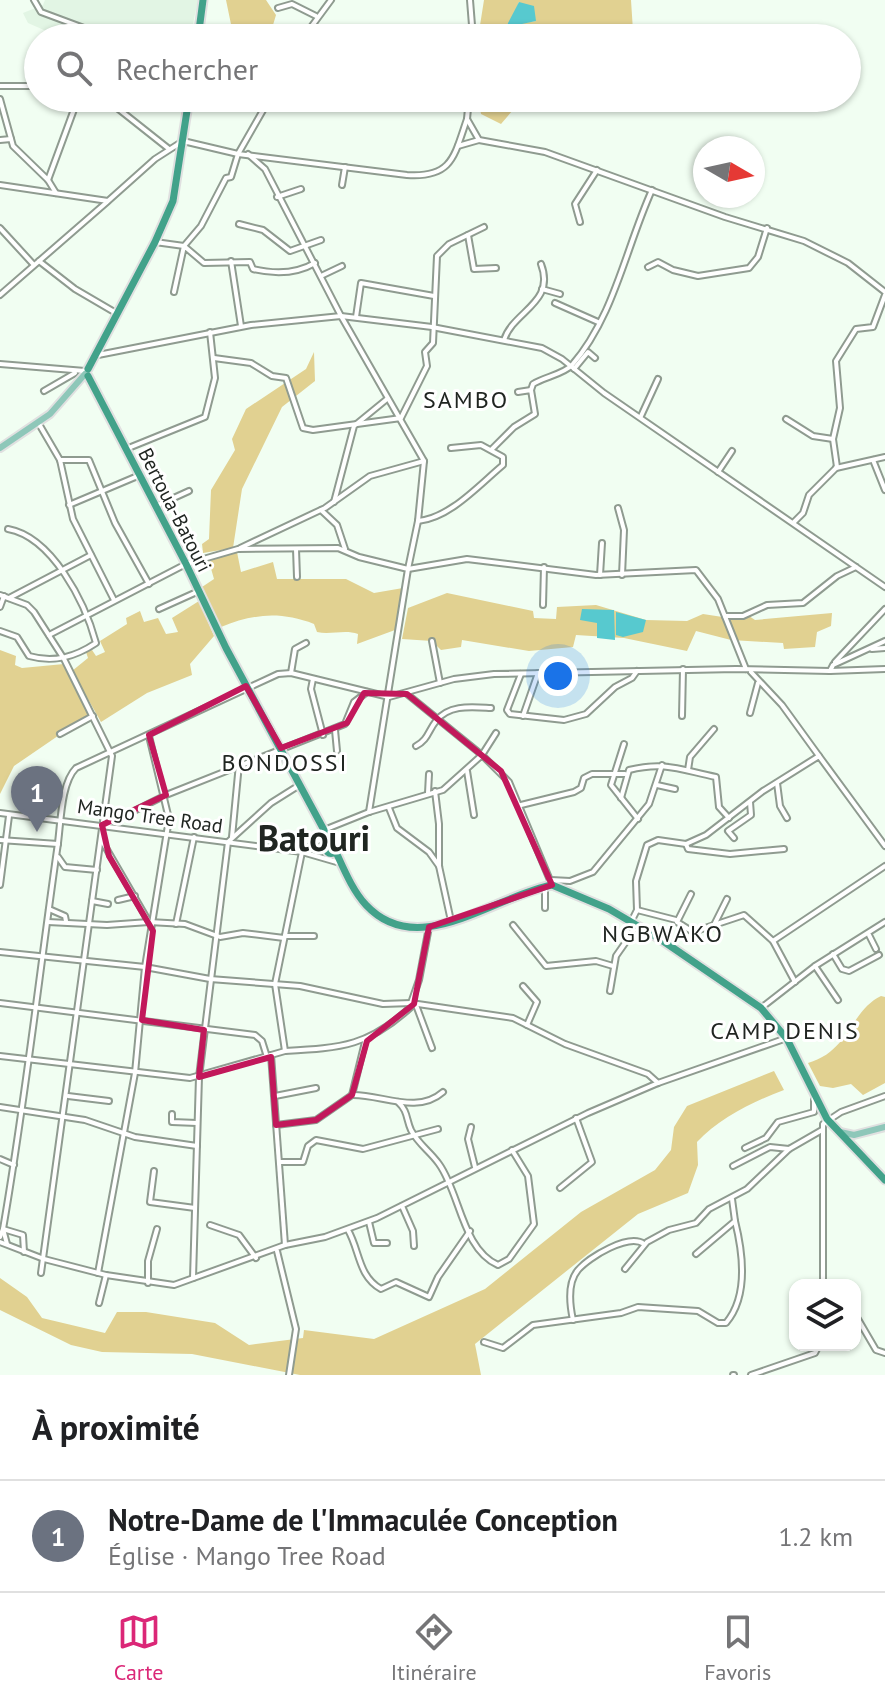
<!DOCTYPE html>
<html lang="fr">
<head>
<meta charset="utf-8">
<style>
  :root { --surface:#fff; --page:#f6f6f6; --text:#202124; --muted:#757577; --line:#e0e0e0; --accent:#db2777 }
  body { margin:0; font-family:"PT Sans",sans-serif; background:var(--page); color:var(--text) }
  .controls { position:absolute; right:24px; bottom:24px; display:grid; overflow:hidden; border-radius:16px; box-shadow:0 2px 6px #0004 }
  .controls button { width:72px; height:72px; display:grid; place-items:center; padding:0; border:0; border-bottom:2px solid var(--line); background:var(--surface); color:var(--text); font:40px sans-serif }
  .compass { position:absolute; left:693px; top:136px; width:72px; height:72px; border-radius:50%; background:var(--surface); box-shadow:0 2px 6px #0004; rotate:99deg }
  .you { position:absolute; left:558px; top:676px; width:28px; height:28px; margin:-20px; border:6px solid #fff; border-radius:50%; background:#1a73e8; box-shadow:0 0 0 12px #1a73e833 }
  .badge { display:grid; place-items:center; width:52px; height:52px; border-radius:50%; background:var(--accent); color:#fff; font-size:26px; font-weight:700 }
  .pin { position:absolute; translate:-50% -66px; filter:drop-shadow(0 2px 4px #0008) }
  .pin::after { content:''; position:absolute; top:42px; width:28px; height:24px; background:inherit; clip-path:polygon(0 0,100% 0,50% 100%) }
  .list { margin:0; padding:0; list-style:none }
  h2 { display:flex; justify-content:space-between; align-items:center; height:104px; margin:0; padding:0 32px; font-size:34px }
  h2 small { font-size:26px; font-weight:400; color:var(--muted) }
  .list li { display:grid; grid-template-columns:52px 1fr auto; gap:24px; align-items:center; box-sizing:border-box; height:112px; padding:0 32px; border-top:2px solid var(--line) }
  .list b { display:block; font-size:30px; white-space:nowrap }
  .list p { margin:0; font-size:26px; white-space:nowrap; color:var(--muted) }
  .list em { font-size:26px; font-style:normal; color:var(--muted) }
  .icon { flex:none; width:44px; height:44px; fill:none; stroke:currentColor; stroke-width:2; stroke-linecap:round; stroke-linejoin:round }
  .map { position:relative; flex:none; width:885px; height:1375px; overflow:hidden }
  .search { position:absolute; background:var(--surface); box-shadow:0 2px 6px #0004; left:24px; right:24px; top:24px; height:88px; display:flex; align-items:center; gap:20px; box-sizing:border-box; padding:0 28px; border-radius:44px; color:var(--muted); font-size:30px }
  .sheet { height:216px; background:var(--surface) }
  nav { display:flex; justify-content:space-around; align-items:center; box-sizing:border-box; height:112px; border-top:2px solid var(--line); background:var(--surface); font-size:22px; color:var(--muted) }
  nav a { display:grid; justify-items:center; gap:4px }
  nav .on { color:var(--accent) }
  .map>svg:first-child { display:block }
  .built { fill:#e2f5e4 }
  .green { fill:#e1d191 }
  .water { fill:#57c9cf }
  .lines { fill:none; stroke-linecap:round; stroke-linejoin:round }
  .minor-casing { stroke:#8f9b90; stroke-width:8 }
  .major-casing { stroke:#e0e0e0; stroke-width:10 }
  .highway-casing { stroke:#e0e0e0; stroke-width:11 }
  .minor { stroke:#fff; stroke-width:4 }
  .major { stroke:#8ec7b9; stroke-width:6 }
  .highway { stroke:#42a28a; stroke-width:7 }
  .marked { fill:none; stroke:#c2185b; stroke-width:6; stroke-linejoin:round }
  .labels { text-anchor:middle; stroke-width:6; stroke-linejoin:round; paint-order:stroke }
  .street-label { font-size:20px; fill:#202521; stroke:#fff }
  .quarter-label { font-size:24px; letter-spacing:2px; fill:#202521; stroke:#fff }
  .town-label { font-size:36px; font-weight:bold; fill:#202521; stroke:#fff }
</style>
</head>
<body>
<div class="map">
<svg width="885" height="1375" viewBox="0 0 885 1375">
  <rect width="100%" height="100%" fill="#f1fef2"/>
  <polygon class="built" points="45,0 198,0 190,38 62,38 28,23 23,13 43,5"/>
  <g class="green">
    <polygon points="226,0 266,0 276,15 270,35 253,33 248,38 233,34"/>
    <polygon points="484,0 631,0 633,31 626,38 570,34 562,38 519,38 522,23 536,21 519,2 505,38 478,38"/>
    <polygon points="478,98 518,98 519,103 501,124 481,114"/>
    <polygon points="314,352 315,381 282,407 242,489 233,548 203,553 202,544 209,539 211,490 235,450 232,439 246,409 306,369"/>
    <path d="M237,552L241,572L273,562L277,579H346L374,593L403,588L395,630L357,644L358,634C345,629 331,635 317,632L314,624C280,611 253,614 221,627L202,587L214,579L208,558Z"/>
    <polygon points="447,593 533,611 534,618 556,619 557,607 596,605 646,620 687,621 703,614 729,618 749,616 755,620 832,613 831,626 817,632 815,647 784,649 783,643 731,640 696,631 687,651 624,638 576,635 573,647 529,651 462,640 461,647 441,650 432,641 402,639 408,608"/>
    <polygon points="199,601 214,636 190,664 192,675 147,693 101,722 72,671 88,658 86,652 92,650 96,656 105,652 100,641 127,624 126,618 140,611 144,622 158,618 166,634 178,632 172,618"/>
    <polygon points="0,650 16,656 15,665 22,668 64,664 90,714 14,766 0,794"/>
    <path d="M881,996L885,997V1083L863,1095L851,1084L833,1088L820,1086L808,1063C850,1051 850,1011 881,996Z"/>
    <path d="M774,1071L784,1090C754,1101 719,1118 697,1142L698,1165L688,1193L638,1214L475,1344L481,1375H300L192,1354L102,1352L71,1345L0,1310V1278L27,1297L42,1318L105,1333L117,1312H146L215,1323L249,1345L303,1338L304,1330L374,1339L485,1289L581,1212L655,1170L671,1150L674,1127L687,1106Z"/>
  </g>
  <g class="water">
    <polygon points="519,2 534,6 536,21 522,24 519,38 505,38 508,23"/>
    <polygon points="582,609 614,610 615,640 597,638 597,623 580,620"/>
    <polygon points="616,612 646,620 643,632 623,637 616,635"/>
  </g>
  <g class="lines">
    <g class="minor-casing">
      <g id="minor">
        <polyline points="34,0 41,12 111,38"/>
        <polyline points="470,0 473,38"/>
        <polyline points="278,8 292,4 316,16"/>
        <polyline points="303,38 331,0"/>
        <polyline points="0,86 38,86"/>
        <polyline points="68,98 82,106 116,107 169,149"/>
        <polyline points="469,98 467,119 479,140 545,152 725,217 804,241 848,263 885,292"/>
        <polyline points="0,99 13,146 48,180 56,193"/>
        <polyline points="0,140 11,139"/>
        <polyline points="458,146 479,140"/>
        <polyline points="248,154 265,169 341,316 424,461 418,521 408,569"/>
        <polyline points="48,180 76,104"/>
        <path d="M0,185L108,201L155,159L183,141L238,154L407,175C452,178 454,157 467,119"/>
        <polyline points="342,185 345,167"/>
        <polyline points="277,197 301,189"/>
        <polyline points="580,222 575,204 597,170"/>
        <polyline points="239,224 263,230 290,251 321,240"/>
        <polyline points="0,228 33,264"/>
        <polyline points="468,235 474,269 496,268"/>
        <polyline points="155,242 184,246 201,226 226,178 231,177 238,154 270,98"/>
        <polyline points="39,261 75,289 116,313"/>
        <polyline points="231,261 241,326"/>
        <polyline points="648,267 658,262 673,270 698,276 749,268 758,257 767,228"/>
        <polyline points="321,276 342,266"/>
        <polyline points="542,289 560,294"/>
        <path d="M174,292L184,246L204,263L250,262L253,269C274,274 296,274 315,263"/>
        <polyline points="0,295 107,202"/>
        <polyline points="555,303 598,322"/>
        <polyline points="356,317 361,283 434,296"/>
        <path d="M504,340C513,311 556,303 541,264"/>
        <polyline points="98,355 251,325 341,316 432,327 542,348 562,359 604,393 885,587"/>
        <polyline points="214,358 251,363 272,376 286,378 303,428 313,430 401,418 427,366 425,352 433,343 437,256 449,244 484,227"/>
        <polyline points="0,364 85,371"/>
        <polyline points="574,369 588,352 595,358"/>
        <path d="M531,390L533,384C544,377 564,374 572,365C614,317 626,247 652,190"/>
        <polyline points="44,391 75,373"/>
        <polyline points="641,416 658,379"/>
        <polyline points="786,419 813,436 833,439"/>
        <polyline points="39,424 60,460 73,519 114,600"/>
        <polyline points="126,449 205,417 215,378 210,332"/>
        <polyline points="492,449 514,427 535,414 531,390 518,392"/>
        <polyline points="60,460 89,460 115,523 149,584"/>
        <polyline points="873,460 885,490"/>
        <polyline points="836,468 885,457"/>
        <polyline points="718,472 732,451"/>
        <polyline points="334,502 354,426 387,399"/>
        <polyline points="69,505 140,475"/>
        <polyline points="156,506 189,491"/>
        <polyline points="618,508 624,530 622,575"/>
        <polyline points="321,510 337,525 345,549"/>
        <path d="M418,521C450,518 479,485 503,465V457L481,445L451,448"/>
        <polyline points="794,522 803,513 809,495 837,467 833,439 840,408 836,361 856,329 873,327 885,295"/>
        <polyline points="240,548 325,508 370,476 424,461"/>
        <polyline points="296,549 297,577"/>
        <polyline points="408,569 467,559 596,575 696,570 718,599 746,669"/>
        <polyline points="600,575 602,543"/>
        <polyline points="0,595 27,605 34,612 64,659 112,756 41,1273"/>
        <polyline points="9,598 91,555"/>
        <polyline points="543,605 544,567"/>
        <polyline points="0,607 4,596"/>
        <polyline points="159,609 199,591"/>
        <polyline points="725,616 743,616 767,605 803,603 837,576 856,567"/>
        <path d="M0,631L17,637L29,656C54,663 75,657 96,643C85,602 52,537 8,529"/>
        <polyline points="49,635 186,564 238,549 338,548 359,557 408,569 369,812"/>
        <polyline points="432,641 440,683"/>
        <polyline points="872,649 885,648"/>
        <polyline points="835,662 885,609"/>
        <polyline points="830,671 885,669"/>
        <polyline points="751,672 782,705 819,756"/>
        <polyline points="291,673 295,649 306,643"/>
        <polyline points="521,674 507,710 510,714 564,720 586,714 615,687 632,678 637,671"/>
        <polyline points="313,679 311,689 323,735"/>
        <polyline points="407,694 482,755 496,733"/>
        <polyline points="750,713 758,683"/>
        <polyline points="523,716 538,673"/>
        <polyline points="682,716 683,669"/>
        <polyline points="335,730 337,751"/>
        <polyline points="60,734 93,716"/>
        <polyline points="624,744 611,785 638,819"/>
        <path d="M416,746C428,740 428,731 436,721C449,704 472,707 491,708"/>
        <polyline points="688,770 690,757 714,729"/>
        <polyline points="467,771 474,815"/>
        <polyline points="777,783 780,806 787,818"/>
        <polyline points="657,785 675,789"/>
        <polyline points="435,791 439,824 439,866 451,921"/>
        <polyline points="428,793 429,774"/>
        <path d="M621,798L629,770C665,761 681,770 716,777L719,807L729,818"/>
        <polyline points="521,805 574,792 581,788 584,778 592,774 625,774"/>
        <polyline points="389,808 397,828 429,852 439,866"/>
        <polyline points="0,813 302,852 340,863"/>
        <polyline points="108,824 166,795 345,724 354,702 367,692"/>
        <polyline points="232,837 239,764"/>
        <polyline points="734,838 728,831 751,815 750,802"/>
        <polyline points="0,840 58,844"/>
        <polyline points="102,841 149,922 185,924 220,937 243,933 284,938"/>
        <polyline points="784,849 730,854 688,849 686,844 706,835 763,791 819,756 885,846"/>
        <polyline points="58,857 65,867 97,870"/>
        <polyline points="551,880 570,881 593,872 649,804 662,765"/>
        <polyline points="0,885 9,816"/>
        <polyline points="691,894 677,922 693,932 744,915 773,941 795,982"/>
        <polyline points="118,900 135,896"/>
        <polyline points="92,901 108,904"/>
        <polyline points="545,908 545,889"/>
        <polyline points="49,909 65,916 66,921"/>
        <polyline points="637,910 636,881 647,845 658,840 686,844"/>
        <polyline points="48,922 107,925 149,922"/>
        <polyline points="631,922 637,910 676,920"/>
        <polyline points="176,924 194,837"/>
        <polyline points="513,925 546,966 596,961 613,966"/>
        <polyline points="429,927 419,980 411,1003 513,1018 565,1044 648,1074 658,1083"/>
        <polyline points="713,927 727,899"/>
        <polyline points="869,935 876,949"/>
        <polyline points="285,936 314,936"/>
        <polyline points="773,941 885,866"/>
        <polyline points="0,952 145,967 210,979 300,986 383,1004 411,1003"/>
        <polyline points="833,954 842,969 849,971 879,955"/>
        <polyline points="815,966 838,1000"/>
        <polyline points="523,986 537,1002 527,1025"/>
        <polyline points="610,991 616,956 637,926"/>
        <polyline points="0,1003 255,1035 262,1041 267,1057"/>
        <polyline points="416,1005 432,1048"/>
        <polyline points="761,1008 815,966 885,922"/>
        <path d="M285,1051C342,1048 370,1046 413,1005"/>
        <polyline points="271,1055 285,1245"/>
        <polyline points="0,1056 190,1078 285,1051 275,984 302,852 319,840 324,830 369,812 443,790 482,755 509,782 552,885"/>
        <polyline points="352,1095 365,1042"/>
        <polyline points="68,1096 109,1101"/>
        <polyline points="275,1096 316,1088"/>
        <path d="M398,1102C408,1111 406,1119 411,1130C418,1144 430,1151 439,1164C460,1193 462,1249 498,1265L509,1259L534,1224L528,1176L512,1150"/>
        <polyline points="0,1107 85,1120 135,1137 197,1146"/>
        <polyline points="172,1114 172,1122 197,1123"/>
        <path d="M276,1125L316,1120L352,1095C381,1094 417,1115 443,1092"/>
        <polyline points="471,1127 468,1139 475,1167"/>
        <polyline points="745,1148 766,1138 778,1122 814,1112 814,1098"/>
        <polyline points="0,1159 14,1165"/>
        <polyline points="280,1162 303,1162 308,1146 316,1140 363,1149 438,1129"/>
        <polyline points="733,1166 770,1147 789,1149 822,1130"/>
        <polyline points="154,1171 150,1202 195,1208"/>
        <polyline points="560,1188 592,1162 576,1118"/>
        <polyline points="402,1206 413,1231 414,1246"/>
        <polyline points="369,1222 374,1243 387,1243"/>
        <polyline points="210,1225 239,1235 256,1258"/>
        <path d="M348,1230C360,1251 358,1276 381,1289L396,1282L429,1297L438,1277L470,1231"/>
        <polyline points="0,1237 3,1229 23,1235 24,1252"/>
        <polyline points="0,1242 44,1259 106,1275 174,1285 285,1245 325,1237 377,1218 588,1113 658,1083 784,1039"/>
        <path d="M7,1244L3,1229C25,1103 39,976 57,850C61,827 60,784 76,768L278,674L291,673L389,697L454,679L494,674L736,669L830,671L833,665L885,641"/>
        <polyline points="277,1251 296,1329 289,1375"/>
        <polyline points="696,1254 735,1221 732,1199"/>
        <polyline points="625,1269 647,1242 669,1230 696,1223 709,1209 747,1189 789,1149"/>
        <polyline points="98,1273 135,1073 145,967 169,819 149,736"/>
        <polyline points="193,1278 199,1077 228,842 271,803 298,786"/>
        <polyline points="148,1283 148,1261 157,1229"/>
        <polyline points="823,1285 823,1124 841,1112 885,1096"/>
        <polyline points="99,1303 106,1275"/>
        <polyline points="855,1314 876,1350 885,1353"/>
        <path d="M573,1320C570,1306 567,1283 578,1270C589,1257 629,1233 644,1244"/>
        <path d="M484,1342L503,1348L533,1325L621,1313L638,1307L698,1311L718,1323H726C749,1296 743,1253 735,1221"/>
        <polyline points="733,1375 734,1375"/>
        <polyline points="751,1375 815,1353 819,1345"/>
      </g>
    </g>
    <g class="major-casing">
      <g id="major">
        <polyline points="0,448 50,414 85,374"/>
        <polyline points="840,1132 854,1135 885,1127"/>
      </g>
    </g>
    <g class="highway-casing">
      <g id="highway">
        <polyline points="198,38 203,0"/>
        <polyline points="88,369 155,242 173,201 189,98"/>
        <polyline points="88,376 186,564 226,648 324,830 327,846"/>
        <circle cx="331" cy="849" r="4.5"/>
        <path d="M335,850C343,867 352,890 366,905C418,961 494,896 552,885L609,909L660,939L761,1008L787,1039L827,1119L885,1180"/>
      </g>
    </g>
    <use href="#minor" class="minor"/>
    <use href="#major" class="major"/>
    <use href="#highway" class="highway"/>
  </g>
  <path class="marked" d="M246,686L281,748L347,723L364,693L407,694L501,771L552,885L429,927L414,1004L367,1041L352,1095L316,1120L276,1125L271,1057L199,1077L204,1030L142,1020L153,931L109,856L102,825L166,795L149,735Z"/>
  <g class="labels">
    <g class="street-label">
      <text transform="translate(175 510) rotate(63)" y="7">Bertoua-Batouri</text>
      <text transform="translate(150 816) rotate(8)" y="7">Mango Tree Road</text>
    </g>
    <g class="quarter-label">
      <text x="466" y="408">SAMBO</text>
      <text x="285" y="771">BONDOSSI</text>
      <text x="663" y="942">NGBWAKO</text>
      <text x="785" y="1039">CAMP DENIS</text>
    </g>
    <g class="town-label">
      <text x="314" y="851">Batouri</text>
    </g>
  </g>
</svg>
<div class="controls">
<button><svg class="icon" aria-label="layers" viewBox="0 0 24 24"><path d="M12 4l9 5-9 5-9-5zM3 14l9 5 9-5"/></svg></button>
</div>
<svg class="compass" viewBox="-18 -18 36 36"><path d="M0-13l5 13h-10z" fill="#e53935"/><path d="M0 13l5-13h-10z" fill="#757577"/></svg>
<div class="you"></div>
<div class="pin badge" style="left:37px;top:832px;background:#6b7280">1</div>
<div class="search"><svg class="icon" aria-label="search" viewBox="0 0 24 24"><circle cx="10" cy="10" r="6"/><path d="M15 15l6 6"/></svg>Rechercher</div>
</div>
<section class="sheet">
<h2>À proximité<small></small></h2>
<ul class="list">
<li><span class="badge" style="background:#6b7280">1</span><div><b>Notre-Dame de l'Immaculée Conception</b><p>Église · Mango Tree Road</p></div><em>1.2 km</em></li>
</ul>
</section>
<nav>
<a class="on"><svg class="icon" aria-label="map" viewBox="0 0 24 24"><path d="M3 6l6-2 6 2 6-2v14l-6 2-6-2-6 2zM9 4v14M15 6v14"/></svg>Carte</a>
<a><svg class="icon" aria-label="directions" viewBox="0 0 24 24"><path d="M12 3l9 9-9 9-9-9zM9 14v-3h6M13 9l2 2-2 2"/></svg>Itinéraire</a>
<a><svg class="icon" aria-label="saved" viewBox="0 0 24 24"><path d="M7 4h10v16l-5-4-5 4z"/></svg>Favoris</a>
</nav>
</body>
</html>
